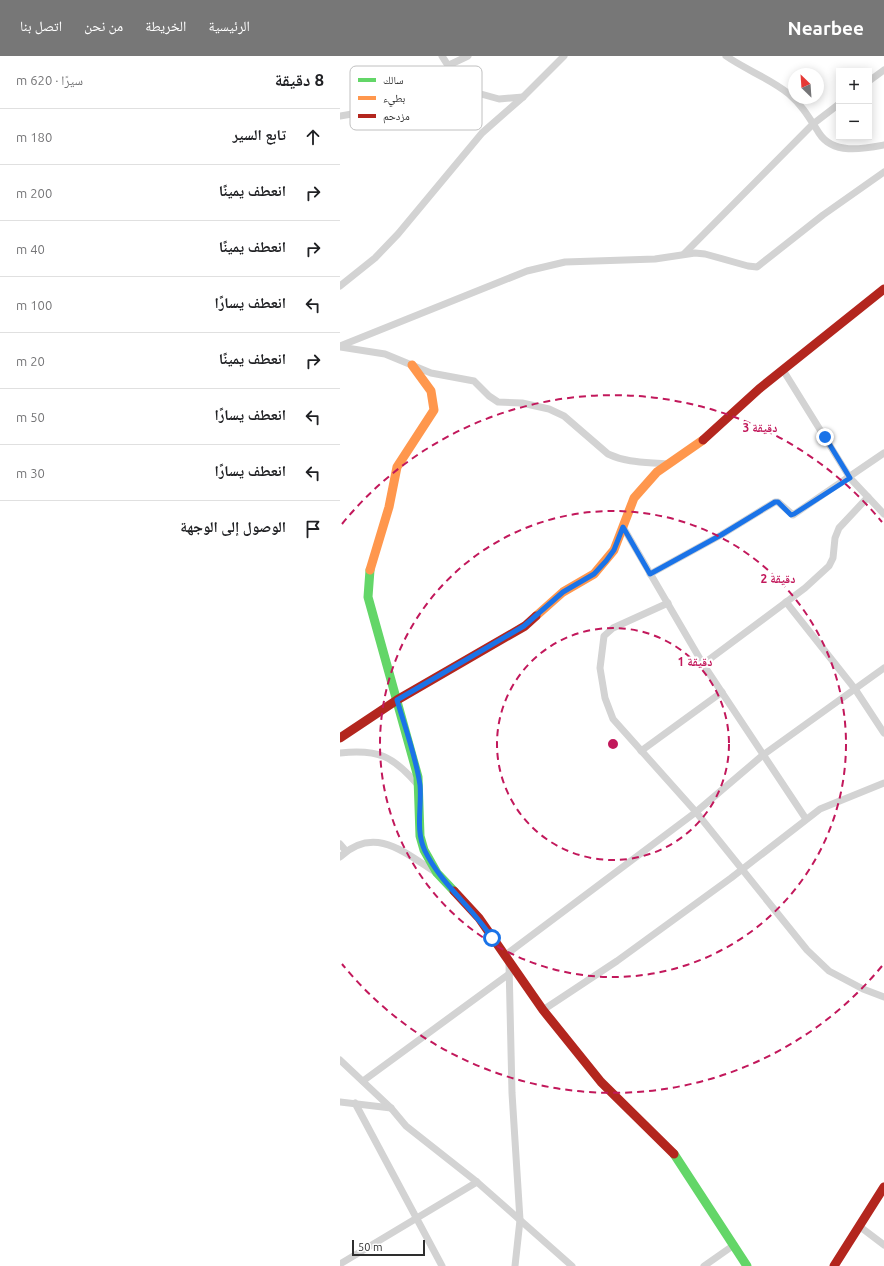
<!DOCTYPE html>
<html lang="ar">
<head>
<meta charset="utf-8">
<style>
  :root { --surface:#fff; --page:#f2f2f2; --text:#202124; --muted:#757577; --line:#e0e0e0; --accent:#777 }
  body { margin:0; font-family:Ubuntu,"Noto Naskh Arabic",sans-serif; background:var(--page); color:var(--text); direction:rtl }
  .controls { position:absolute; right:12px; top:12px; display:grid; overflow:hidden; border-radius:0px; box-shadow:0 2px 10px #0003 }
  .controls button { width:36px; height:36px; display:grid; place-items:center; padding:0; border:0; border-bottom:1px solid var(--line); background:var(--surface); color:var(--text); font:20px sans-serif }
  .compass { position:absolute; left:448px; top:12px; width:36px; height:36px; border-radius:50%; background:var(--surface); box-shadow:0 2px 10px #0003; rotate:335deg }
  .scale { position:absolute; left:12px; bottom:10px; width:73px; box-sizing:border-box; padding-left:4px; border:2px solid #2e2e2e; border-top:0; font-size:11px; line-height:14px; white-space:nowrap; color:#2e2e2e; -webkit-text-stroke:3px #fff; paint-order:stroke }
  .stop { position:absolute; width:12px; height:12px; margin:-9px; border:3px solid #1a73e8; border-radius:50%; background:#fff }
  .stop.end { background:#1a73e8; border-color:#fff; box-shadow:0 1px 4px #0008 }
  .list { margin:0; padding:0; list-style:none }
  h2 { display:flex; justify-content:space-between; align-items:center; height:52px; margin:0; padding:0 16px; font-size:17px }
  h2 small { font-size:13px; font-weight:400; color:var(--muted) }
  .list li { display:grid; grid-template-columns:26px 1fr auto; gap:12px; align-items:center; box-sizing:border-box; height:56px; padding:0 16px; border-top:1px solid var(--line) }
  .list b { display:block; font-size:15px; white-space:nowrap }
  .list em { font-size:13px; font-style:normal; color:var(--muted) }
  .icon { flex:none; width:22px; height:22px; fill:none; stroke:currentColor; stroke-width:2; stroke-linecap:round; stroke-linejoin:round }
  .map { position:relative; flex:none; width:544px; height:1210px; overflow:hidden; direction:ltr }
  header { display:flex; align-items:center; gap:24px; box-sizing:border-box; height:56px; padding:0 20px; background:var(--accent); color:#fff }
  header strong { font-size:19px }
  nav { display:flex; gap:22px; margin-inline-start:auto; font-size:14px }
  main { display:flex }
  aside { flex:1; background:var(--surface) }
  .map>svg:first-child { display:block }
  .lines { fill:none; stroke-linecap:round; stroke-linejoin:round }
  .street { stroke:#d3d3d3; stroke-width:7 }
  .fast { stroke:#63d668; stroke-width:9 }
  .slow { stroke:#ff974d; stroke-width:9 }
  .jam { stroke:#b3261e; stroke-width:9 }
  .route { stroke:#1a73e8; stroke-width:5 }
  .ring { fill:none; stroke:#c2185b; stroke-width:2; stroke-dasharray:7 5 }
  .key { fill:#fff; stroke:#c0c0c0; stroke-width:1 }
  .key-label { font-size:11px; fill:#2e2e2e }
  .centre { fill:#c2185b; stroke:#fff; stroke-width:2 }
  .ring-label { font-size:12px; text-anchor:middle; font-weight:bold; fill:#c2185b; stroke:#fff; stroke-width:4; stroke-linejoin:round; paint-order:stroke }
</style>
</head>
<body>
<header>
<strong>Nearbee</strong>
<nav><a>الرئيسية</a><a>الخريطة</a><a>من نحن</a><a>اتصل بنا</a></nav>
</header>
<main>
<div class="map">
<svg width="544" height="1210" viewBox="0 0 544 1210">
  <rect width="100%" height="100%" fill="#fff"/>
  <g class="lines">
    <g class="street">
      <polyline points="102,0 123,33"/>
      <path d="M386,0C406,14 431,23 449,38C462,49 470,63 479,77C493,99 523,93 544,89"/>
      <polyline points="109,9 128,0"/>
      <polyline points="529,25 544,14"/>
      <polyline points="0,60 35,54 123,33 159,43 183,41"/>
      <polyline points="344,198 473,68 499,48"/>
      <polyline points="0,230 35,202 58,178 142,77 183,41 224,0"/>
      <polyline points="0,290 187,215 225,206 315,203 355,197 365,198 408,210 417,211 483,159 544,116"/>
      <path d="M0,291L45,298L91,317L134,325L149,340L158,346L182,347L209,353L224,360L268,398C287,407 306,406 327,408"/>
      <polyline points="443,314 510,422 544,458"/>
      <polyline points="283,471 363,608 466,763"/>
      <polyline points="310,518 381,479 435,446 438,446 453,459 544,397"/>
      <polyline points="446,546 515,633 544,677"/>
      <polyline points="328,547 273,572 264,580 260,612 265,642 273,663 356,756 467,894 489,915 523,933 544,941"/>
      <polyline points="363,608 465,532 489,510 493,502 495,482 499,472 528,441"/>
      <polyline points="301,695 382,636"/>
      <path d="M0,697C39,693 53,700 78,729"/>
      <polyline points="0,788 6,795"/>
      <path d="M0,801C34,769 64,796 95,816"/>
      <polyline points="164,900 356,756 423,699 544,612"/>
      <polyline points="169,908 172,1037 180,1164 175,1210"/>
      <polyline points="203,954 277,905 391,822 480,753 544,727"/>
      <polyline points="0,1004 51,1052 66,1070 137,1126 232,1210"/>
      <polyline points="23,1025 169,918"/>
      <polyline points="0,1046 51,1052"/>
      <polyline points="15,1047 102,1210"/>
      <polyline points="519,1170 544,1189"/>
      <polyline points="0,1208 137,1126"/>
      <polyline points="364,1210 394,1189"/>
    </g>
    <g class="fast">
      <polyline points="30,514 28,541 78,721 80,780 84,794 97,817 114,835"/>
      <polyline points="334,1098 407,1210"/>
    </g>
    <g class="slow">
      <polyline points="30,514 49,451 57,411 94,354 91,335 72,309"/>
      <polyline points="196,560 223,536 254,518 274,494 294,442 317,416 363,384"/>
    </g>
    <g class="jam">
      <polyline points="363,384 419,333 544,233"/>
      <polyline points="0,682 57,644 185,570 196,560"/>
      <polyline points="114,835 139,862 203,954 261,1026 334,1098"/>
      <polyline points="494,1210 544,1131"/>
    </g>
  </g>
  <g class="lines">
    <path class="route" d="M152,882C132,851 101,828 85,795C75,774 82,751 80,729C76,701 65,671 57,644L184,570L223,536L254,518L266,505L274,494L283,471L310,518L381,479L435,446H438L451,459L454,458L510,422L485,381"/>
  </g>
  <g class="ring">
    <circle cx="273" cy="688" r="116"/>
    <circle cx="273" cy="688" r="233"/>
    <path d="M542 910A349 349 0 0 1 2 908M2 468A349 349 0 0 1 542 466"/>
  </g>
  <rect x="10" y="10" width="132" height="64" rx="6" class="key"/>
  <rect x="18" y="22" width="18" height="4" fill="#63d668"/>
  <rect x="18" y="40" width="18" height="4" fill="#ff974d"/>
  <rect x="18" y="58" width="18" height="4" fill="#b3261e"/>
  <g class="key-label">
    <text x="43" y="28">سالك</text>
    <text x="43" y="46">بطيء</text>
    <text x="43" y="64">مزدحم</text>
  </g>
  <circle cx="273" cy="688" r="6" class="centre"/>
  <g class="ring-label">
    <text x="420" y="376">3 دقيقة</text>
    <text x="438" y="527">2 دقيقة</text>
    <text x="355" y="610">1 دقيقة</text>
  </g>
</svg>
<div class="controls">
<button>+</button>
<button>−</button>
</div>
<svg class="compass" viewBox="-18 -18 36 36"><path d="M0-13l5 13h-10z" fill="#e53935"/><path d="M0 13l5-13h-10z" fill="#757577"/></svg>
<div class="scale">50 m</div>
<div class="stop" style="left:152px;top:882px"></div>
<div class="stop end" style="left:485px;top:381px"></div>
</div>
<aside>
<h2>8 دقيقة<small>سيرًا · 620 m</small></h2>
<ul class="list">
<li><svg class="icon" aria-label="ahead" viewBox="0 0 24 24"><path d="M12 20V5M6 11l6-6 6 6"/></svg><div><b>تابع السير</b></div><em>180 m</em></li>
<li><svg class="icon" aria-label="right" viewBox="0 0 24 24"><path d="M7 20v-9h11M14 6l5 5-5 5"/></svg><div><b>انعطف يمينًا</b></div><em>200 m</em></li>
<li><svg class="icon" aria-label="right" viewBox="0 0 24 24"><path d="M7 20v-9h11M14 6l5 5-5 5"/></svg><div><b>انعطف يمينًا</b></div><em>40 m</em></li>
<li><svg class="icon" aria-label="left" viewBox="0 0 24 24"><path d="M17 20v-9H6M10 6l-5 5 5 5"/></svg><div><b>انعطف يسارًا</b></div><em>100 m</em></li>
<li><svg class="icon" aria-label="right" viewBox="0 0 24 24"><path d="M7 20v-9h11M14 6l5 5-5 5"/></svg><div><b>انعطف يمينًا</b></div><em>20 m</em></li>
<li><svg class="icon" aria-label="left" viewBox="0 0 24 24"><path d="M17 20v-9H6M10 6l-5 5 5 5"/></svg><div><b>انعطف يسارًا</b></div><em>50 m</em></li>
<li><svg class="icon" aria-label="left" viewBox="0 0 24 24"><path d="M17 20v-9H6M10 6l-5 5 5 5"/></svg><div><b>انعطف يسارًا</b></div><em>30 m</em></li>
<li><svg class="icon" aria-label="arrive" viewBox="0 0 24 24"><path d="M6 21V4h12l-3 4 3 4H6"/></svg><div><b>الوصول إلى الوجهة</b></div></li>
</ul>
</aside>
</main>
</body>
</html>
